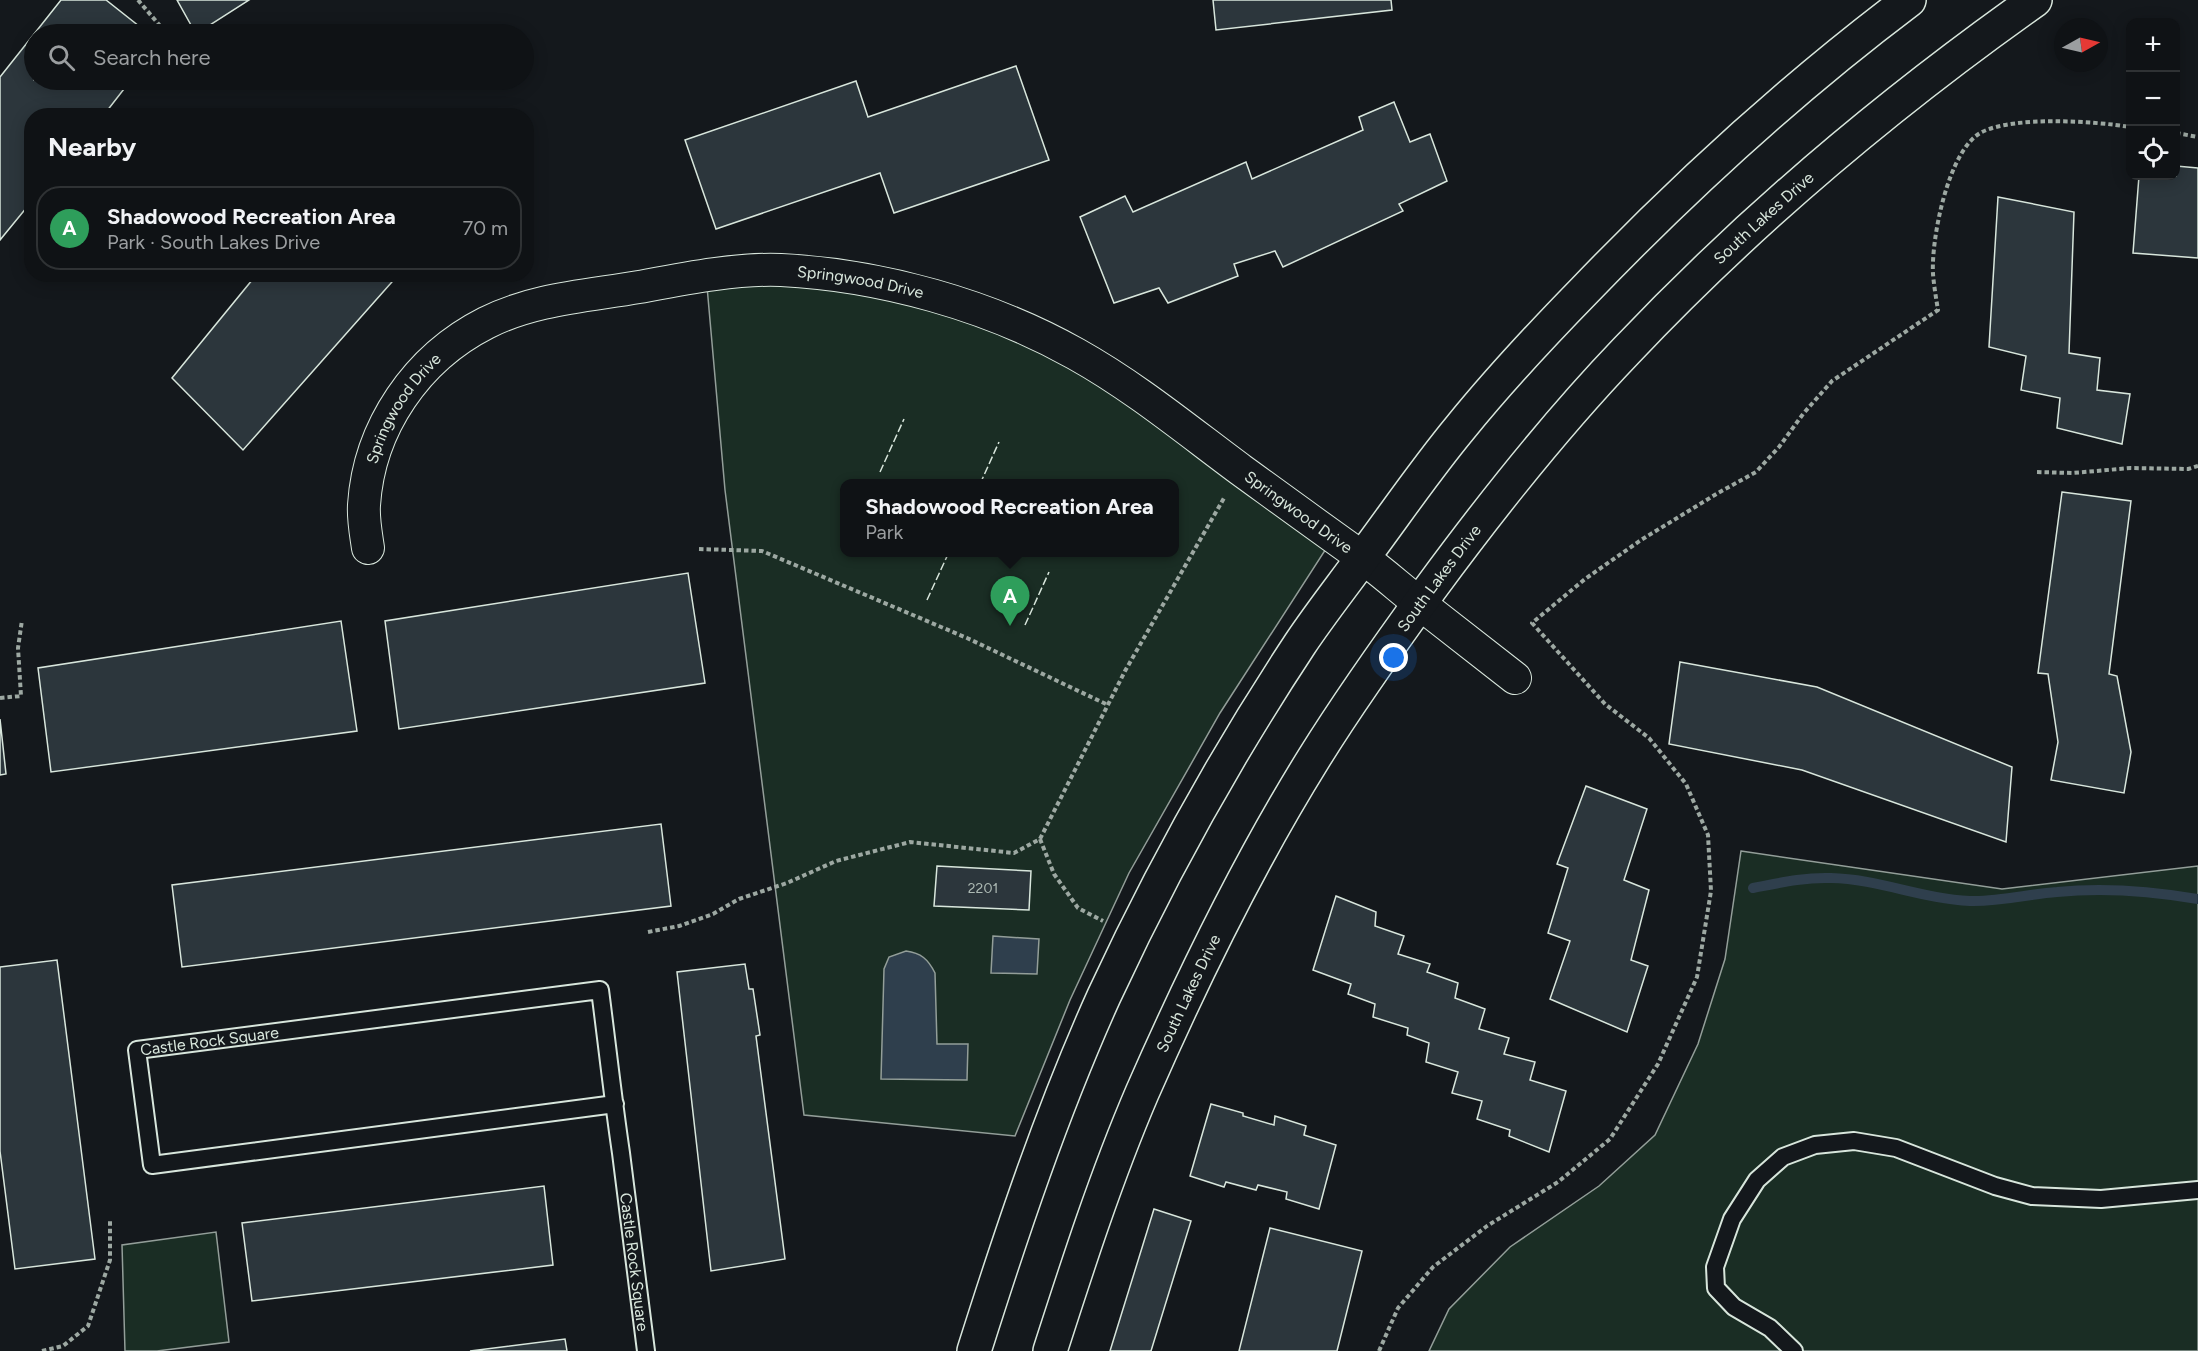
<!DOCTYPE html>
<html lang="en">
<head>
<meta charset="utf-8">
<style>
  :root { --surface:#0f1215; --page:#181b1e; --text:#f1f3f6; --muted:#9b9ea0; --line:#2f3234; --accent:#ffb74d }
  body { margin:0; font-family:Figtree,sans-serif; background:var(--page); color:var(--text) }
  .controls { position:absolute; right:18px; top:18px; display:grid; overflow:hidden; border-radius:12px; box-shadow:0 3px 15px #0003 }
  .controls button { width:54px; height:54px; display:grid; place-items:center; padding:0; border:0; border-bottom:2px solid var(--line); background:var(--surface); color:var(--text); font:30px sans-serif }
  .compass { position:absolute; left:2054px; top:18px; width:54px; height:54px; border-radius:50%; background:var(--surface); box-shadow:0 3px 15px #0003; rotate:82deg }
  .you { position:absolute; left:1394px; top:658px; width:21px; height:21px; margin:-15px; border:4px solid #fff; border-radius:50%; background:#1a73e8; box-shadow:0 0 0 9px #1a73e833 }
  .badge { display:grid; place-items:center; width:39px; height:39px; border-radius:50%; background:var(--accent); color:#fff; font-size:20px; font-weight:700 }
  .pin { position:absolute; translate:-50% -50px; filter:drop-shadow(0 2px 3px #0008) }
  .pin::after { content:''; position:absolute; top:32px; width:21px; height:18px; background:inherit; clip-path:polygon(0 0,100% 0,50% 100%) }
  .popup { position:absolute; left:840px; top:479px; width:339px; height:78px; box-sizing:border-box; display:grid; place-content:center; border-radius:12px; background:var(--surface); filter:drop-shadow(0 2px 4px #0005); font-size:20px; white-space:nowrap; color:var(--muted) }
  .popup b { font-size:22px; color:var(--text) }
  .popup::after { content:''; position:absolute; left:50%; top:100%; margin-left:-12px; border:12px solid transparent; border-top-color:var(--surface) }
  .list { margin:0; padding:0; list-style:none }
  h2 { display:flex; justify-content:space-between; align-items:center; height:78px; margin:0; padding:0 24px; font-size:26px }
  h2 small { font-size:20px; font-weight:400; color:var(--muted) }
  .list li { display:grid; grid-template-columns:39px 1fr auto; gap:18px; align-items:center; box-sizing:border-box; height:84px; margin:0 12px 12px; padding:0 12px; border:2px solid var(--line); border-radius:24px }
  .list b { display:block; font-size:22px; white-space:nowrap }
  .list p { margin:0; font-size:20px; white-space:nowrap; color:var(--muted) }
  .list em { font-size:20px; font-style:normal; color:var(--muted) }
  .icon { flex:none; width:33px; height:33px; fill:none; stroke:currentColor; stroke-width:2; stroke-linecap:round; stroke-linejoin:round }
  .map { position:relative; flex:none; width:2198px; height:1351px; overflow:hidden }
  .search { position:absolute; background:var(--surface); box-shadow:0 3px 15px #0003; left:24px; top:24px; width:510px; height:66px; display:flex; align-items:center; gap:15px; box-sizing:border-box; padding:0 21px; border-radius:33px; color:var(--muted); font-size:22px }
  .panel { position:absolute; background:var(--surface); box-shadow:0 3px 15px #0003; left:24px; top:108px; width:510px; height:174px; border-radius:24px }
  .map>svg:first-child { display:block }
  .green { fill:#1a2d24; stroke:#939e99; stroke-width:1.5; fill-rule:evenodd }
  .water { fill:#2f3f4d; stroke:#939e99; stroke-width:1.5 }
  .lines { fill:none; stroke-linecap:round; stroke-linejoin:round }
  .stream { stroke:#2f3f4d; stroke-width:10 }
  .building { fill:#2c363c; stroke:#d8e6dc; stroke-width:1.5 }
  .service-casing { stroke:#d8e6dc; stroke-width:20 }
  .minor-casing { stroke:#d8e6dc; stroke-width:34 }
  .secondary-casing { stroke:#d8e6dc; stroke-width:36 }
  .path { stroke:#9da8a2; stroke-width:4; stroke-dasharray:4.5 3; stroke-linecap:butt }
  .service { stroke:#14181c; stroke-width:16 }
  .minor { stroke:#14181c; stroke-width:32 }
  .secondary { stroke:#14181c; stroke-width:33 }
  .fence { stroke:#d8e6dc; stroke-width:1.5; stroke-dasharray:8 3; stroke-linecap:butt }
  .labels { text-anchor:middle; stroke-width:4.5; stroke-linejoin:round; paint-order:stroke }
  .number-label { font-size:14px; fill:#adbab4 }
  .street-label { font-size:16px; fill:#d8e6dc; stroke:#14181c }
</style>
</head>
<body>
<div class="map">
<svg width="2198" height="1351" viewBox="0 0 2198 1351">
  <rect width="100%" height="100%" fill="#14181c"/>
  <g class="green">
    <path d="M779,270L1032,331L1333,538L1220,713L1129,873L1070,1000L1015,1136L804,1115L725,490L706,275ZM845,484H1175V552H845Z"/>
    <polygon points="1741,851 2002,889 2198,866 2198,1351 1429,1351 1449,1309 1510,1247 1599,1186 1655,1135 1698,1044 1725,959"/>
    <polygon points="216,1232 229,1342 157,1351 125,1351 122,1245"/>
  </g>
  <g class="water">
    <polygon points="993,936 1039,939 1037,974 991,973"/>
    <path d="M906,951C921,953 928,959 935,973L937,1044H968L967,1080L881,1079L884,969L889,957Z"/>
  </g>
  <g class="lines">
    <path class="stream" d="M1753,888C1779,883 1805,877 1831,878C1878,879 1923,899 1970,901C2000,902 2028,894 2057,892C2105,887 2151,891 2198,899"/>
  </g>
  <g class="building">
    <polygon points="61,0 106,0 149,34 34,34 34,80 131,80 103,116 32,116 32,201 0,240 0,77"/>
    <polygon points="177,0 249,0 196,34"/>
    <polygon points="1213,0 1391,0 1392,10 1216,30"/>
    <polygon points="1016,66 1049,160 894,213 880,173 716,229 685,140 856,81 868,117"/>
    <polygon points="1394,102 1410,142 1430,134 1447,181 1399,204 1403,211 1283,267 1275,251 1234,264 1238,276 1168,303 1159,288 1114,303 1080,217 1125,196 1133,212 1246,162 1252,179 1363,130 1359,117"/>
    <polygon points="2176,166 2198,168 2198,258 2133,253 2139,176 2176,176"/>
    <polygon points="1998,197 2074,212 2069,353 2100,358 2097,390 2130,394 2122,444 2057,428 2060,398 2021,390 2026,356 1989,347"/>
    <polygon points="257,274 399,274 243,450 172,378"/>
    <polygon points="2062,492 2131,501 2109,674 2117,676 2131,752 2124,793 2051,780 2058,742 2048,674 2038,673"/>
    <polygon points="688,573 705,683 399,729 385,621"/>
    <polygon points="341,621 357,731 51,772 38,668"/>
    <polygon points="1680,662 1817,687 2012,767 2006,842 1802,770 1669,744"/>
    <polygon points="0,719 6,774 0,775"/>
    <polygon points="1586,786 1647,809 1624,880 1649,890 1631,960 1648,966 1627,1032 1550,999 1570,941 1548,933 1568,868 1557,864"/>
    <polygon points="661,824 671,906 182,967 172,885"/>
    <polygon points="937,866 1031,871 1029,910 934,906"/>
    <polygon points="1336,896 1376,912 1375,926 1404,936 1398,954 1430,964 1427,972 1458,983 1455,998 1485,1009 1479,1029 1509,1038 1504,1054 1535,1062 1530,1080 1566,1091 1549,1152 1509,1136 1510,1130 1477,1119 1482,1101 1452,1093 1458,1072 1426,1062 1429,1043 1407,1035 1408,1028 1373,1017 1375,1004 1348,994 1351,984 1313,970"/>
    <polygon points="57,960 95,1259 15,1269 0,1151 0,967"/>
    <polygon points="745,964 749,989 753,989 760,1035 756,1036 785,1259 711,1271 677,972"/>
    <polygon points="1211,1104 1243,1113 1243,1116 1274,1125 1275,1116 1306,1126 1304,1135 1336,1145 1319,1209 1286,1199 1287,1192 1258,1185 1256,1190 1226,1182 1224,1187 1190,1176"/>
    <polygon points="544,1186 553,1265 252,1301 242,1223"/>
    <polygon points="1154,1209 1191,1221 1151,1351 1110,1351"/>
    <polygon points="1270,1228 1362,1251 1337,1351 1239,1351"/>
    <polygon points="565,1339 567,1351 470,1351"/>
  </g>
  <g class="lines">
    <g class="service-casing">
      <g id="service">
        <path id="s1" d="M615,1104L152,1165L137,1050L600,990C607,1044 613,1099 621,1153L646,1351"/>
        <polyline points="1794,1351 1770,1328 1734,1307 1716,1288 1715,1267 1732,1219 1757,1180 1783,1157 1815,1145 1854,1141 1896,1148 1995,1186 2032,1196 2101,1199 2198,1190"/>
      </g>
    </g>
    <g class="minor-casing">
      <g id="minor">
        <path id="s2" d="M368,548C366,534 363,519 364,505C369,427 417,358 486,323C533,299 587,296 639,287C682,279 737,268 781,270C881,275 989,305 1076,354C1135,387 1187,430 1241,470C1281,499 1322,529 1363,558C1382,572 1400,588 1419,603C1451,628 1483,653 1515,678"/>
      </g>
    </g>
    <g class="secondary-casing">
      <g id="secondary">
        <path d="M974,1351C1012,1231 1052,1111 1104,996C1160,875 1226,756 1300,644C1320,614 1343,585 1364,556C1396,513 1426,469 1460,428C1499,380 1541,335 1584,291C1685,186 1792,88 1909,0"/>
        <path id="s3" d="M1050,1351C1078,1264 1106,1177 1142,1093C1192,979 1248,864 1314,758C1350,700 1390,644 1430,589C1491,506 1555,425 1626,351C1750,220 1888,104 2035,0"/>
      </g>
    </g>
    <g class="path">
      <polyline points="138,0 167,34"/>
      <polyline points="2176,133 2198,137"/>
      <polyline points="2037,472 2072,473 2131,468 2188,469 2198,466"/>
      <polyline points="699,549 762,551 967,638 1108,705"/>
      <polyline points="0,698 21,696 18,648 22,620"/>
      <polyline points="1040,839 1054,874 1078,908 1103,921"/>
      <polyline points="648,932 679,926 713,914 739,899 787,883 836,861 910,842 1014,853 1040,839 1125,671 1224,498"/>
      <polyline points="42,1351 63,1346 88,1326 110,1260 110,1221"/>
      <path d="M1379,1351L1398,1308L1433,1267L1487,1226L1558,1182L1610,1139L1658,1064L1697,977L1711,891L1708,835L1686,784L1649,738L1605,704L1532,623L1585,579L1641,540L1718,493L1756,472L1779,447L1803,414L1832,381L1938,310C1936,298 1934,286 1933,274C1931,240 1948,149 1982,132C2014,116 2094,121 2130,127"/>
    </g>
    <use href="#service" class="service"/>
    <use href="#minor" class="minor"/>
    <use href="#secondary" class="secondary"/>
    <g class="fence">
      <polyline points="880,472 904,419"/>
      <polyline points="980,484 999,442"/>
      <polyline points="1057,554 1058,552"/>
      <polyline points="927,600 949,552"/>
      <polyline points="1025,625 1049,572"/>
    </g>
  </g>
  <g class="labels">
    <g class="number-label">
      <text x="983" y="893">2201</text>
    </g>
    <g class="street-label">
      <text dy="6" stroke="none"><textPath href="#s3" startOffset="1356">South Lakes Drive</textPath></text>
      <text dy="6" stroke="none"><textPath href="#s2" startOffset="654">Springwood Drive</textPath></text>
      <text dy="6" stroke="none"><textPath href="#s2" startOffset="150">Springwood Drive</textPath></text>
      <text dy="6" stroke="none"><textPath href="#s2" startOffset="1156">Springwood Drive</textPath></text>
      <text dy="6" stroke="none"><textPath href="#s3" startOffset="870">South Lakes Drive</textPath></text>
      <text dy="6" stroke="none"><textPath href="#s3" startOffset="384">South Lakes Drive</textPath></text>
      <text dy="6" stroke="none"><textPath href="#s1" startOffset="656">Castle Rock Square</textPath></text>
      <text dy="6" stroke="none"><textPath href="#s1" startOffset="1324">Castle Rock Square</textPath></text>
    </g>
  </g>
</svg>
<div class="controls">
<button>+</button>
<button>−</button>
<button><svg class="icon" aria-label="locate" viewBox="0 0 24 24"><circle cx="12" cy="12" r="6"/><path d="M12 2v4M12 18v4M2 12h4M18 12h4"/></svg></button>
</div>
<svg class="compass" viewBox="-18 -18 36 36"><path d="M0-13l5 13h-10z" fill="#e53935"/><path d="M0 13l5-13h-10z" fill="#9b9ea0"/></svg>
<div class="you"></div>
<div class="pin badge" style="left:1010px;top:626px;background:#2e9e5b">A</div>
<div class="popup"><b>Shadowood Recreation Area</b>Park</div>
<div class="search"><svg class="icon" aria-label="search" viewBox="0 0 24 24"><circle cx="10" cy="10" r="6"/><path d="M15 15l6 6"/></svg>Search here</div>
<section class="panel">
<h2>Nearby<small></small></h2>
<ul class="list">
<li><span class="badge" style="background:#2e9e5b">A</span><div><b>Shadowood Recreation Area</b><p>Park · South Lakes Drive</p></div><em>70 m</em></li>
</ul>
</section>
</div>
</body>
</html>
